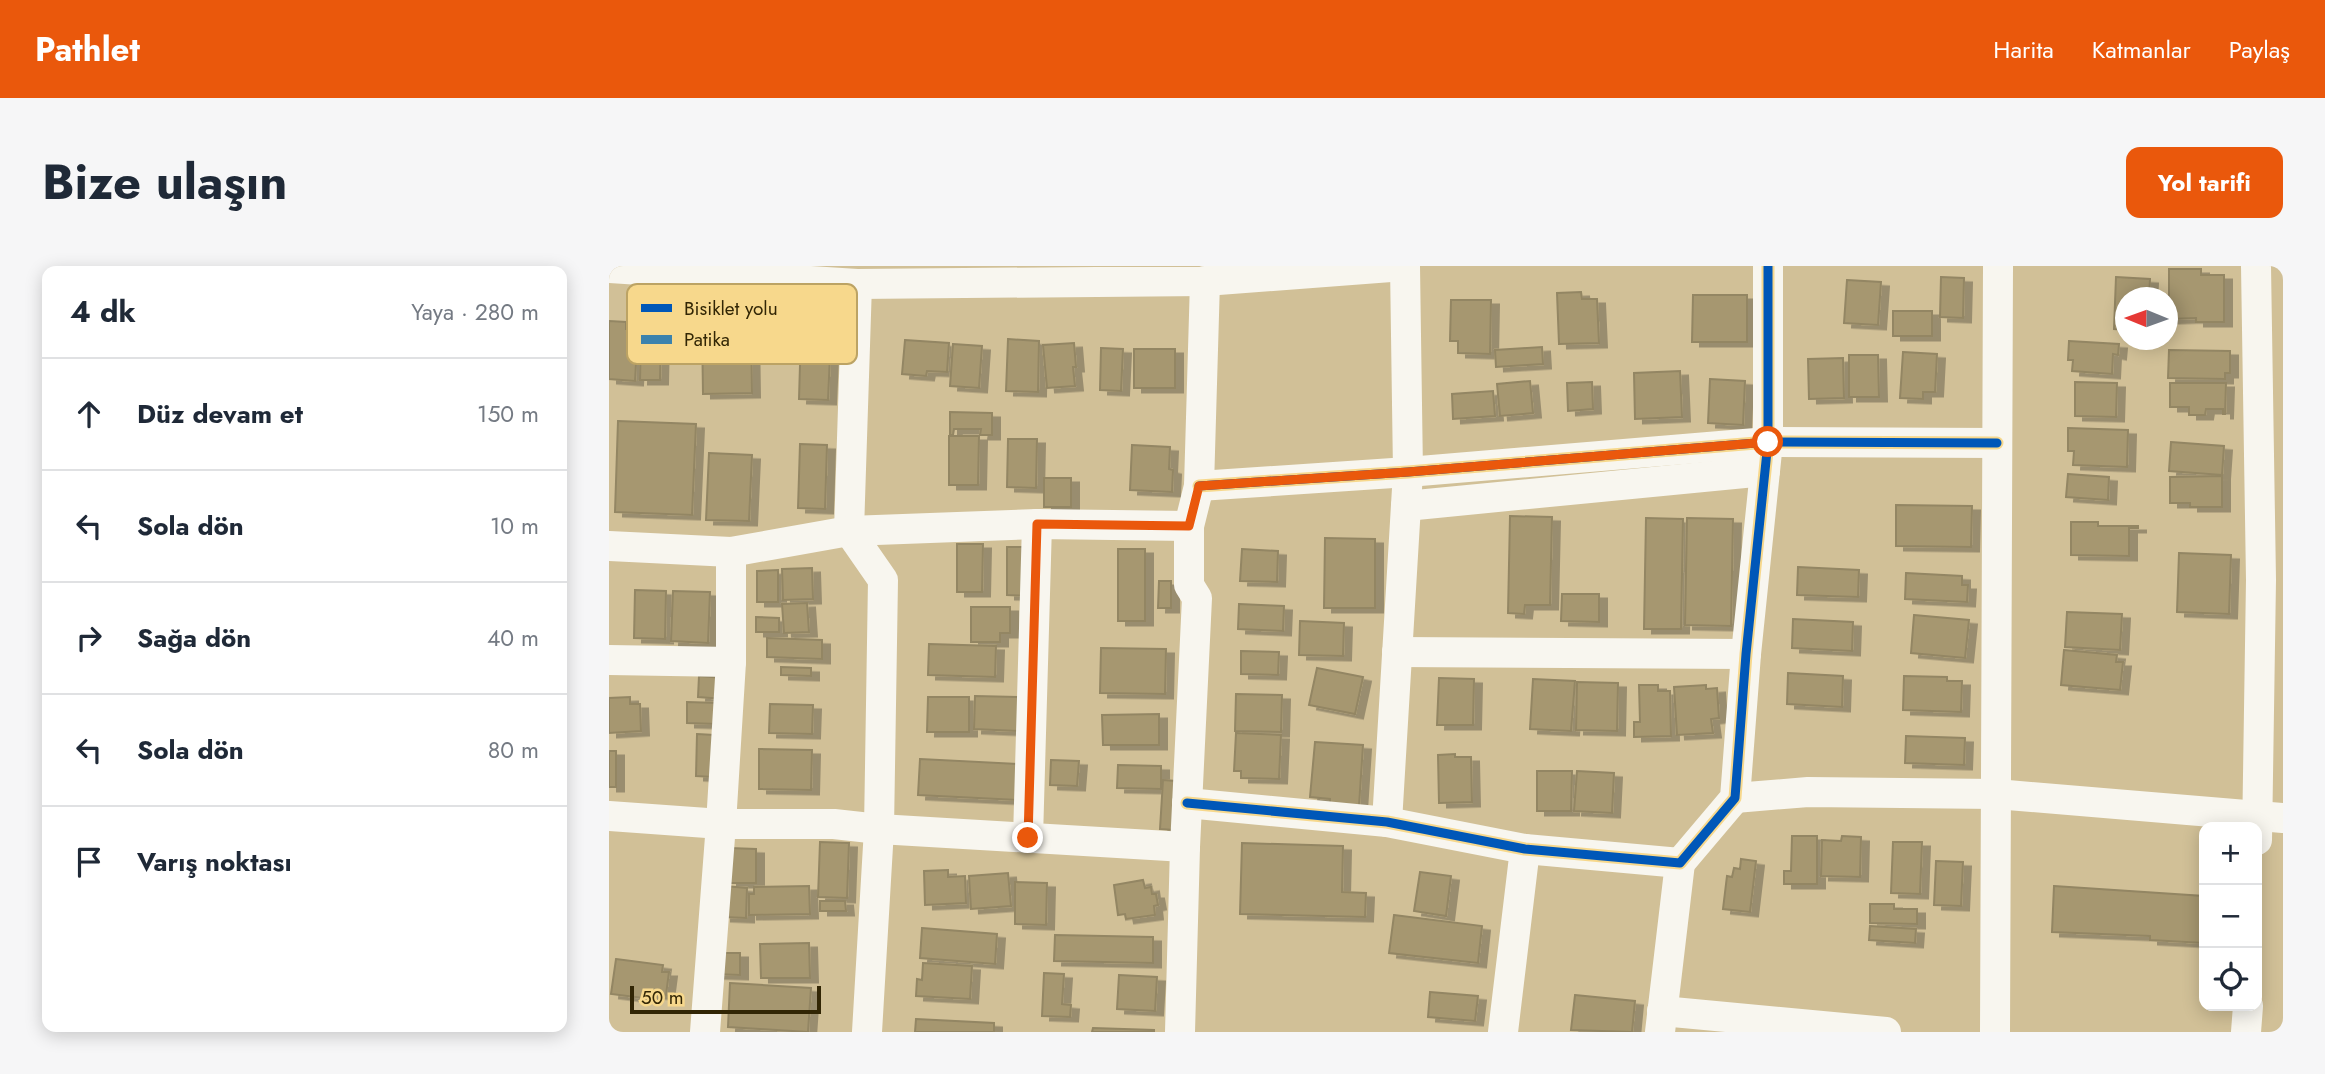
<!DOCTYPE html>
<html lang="tr">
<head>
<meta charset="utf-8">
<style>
  :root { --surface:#fff; --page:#f6f6f7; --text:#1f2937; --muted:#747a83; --line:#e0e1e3; --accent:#ea580c }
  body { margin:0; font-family:Jost,sans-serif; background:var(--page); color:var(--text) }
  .controls { position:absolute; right:21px; bottom:21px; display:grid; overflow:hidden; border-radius:14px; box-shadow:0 4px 18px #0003 }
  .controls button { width:63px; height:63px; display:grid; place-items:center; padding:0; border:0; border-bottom:2px solid var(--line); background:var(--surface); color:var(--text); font:35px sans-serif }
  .compass { position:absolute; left:1506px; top:21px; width:63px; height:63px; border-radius:50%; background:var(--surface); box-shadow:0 4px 18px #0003; rotate:271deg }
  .scale { position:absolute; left:21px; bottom:18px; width:191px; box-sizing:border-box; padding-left:7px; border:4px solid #322605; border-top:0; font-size:19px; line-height:24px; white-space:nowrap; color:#322605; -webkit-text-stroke:5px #f7d88c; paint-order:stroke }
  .stop { position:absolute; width:21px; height:21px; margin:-16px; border:5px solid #ea580c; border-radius:50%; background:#fff }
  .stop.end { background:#ea580c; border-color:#fff; box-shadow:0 2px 7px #0008 }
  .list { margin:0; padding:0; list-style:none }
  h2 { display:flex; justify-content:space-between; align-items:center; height:91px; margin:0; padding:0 28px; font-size:30px }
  h2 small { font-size:23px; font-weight:400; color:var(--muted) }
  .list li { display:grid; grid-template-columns:46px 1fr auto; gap:21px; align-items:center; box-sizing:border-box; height:112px; padding:0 28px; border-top:2px solid var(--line) }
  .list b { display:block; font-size:26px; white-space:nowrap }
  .list em { font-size:23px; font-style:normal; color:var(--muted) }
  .icon { flex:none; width:38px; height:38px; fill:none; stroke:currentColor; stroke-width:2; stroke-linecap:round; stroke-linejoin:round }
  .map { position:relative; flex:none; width:1674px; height:766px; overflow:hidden; border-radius:14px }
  header { display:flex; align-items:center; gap:42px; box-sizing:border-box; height:98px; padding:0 35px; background:var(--accent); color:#fff }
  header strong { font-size:33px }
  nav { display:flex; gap:38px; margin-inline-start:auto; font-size:24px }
  .intro { display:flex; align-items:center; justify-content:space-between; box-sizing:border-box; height:168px; padding:0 42px }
  h1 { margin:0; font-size:49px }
  .button { padding:18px 32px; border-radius:14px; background:var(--accent); color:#fff; font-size:24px; font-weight:700 }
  main { display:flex; gap:42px; padding:0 42px }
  aside { flex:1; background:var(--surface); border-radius:14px; box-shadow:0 4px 18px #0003 }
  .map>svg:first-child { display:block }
  .building { fill:#a69770; stroke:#938664; stroke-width:2; filter:url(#shadow) }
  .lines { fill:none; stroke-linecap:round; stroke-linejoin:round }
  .minor { stroke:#f8f6ef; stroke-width:30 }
  .quiet { stroke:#3b82ad; stroke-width:7; stroke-dasharray:14 7; stroke-linecap:butt }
  .cycleway-casing { stroke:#f7d88c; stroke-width:13 }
  .cycleway { stroke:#0057b8; stroke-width:9 }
  .route { stroke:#ea580c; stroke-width:9 }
  .key { fill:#f7d88c; stroke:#bca364; stroke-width:2 }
  .key-label { font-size:19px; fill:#322605 }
</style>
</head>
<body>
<header>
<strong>Pathlet</strong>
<nav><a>Harita</a><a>Katmanlar</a><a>Paylaş</a></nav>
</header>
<div class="intro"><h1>Bize ulaşın</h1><a class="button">Yol tarifi</a></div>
<main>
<aside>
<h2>4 dk<small>Yaya · 280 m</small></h2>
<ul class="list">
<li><svg class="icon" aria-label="ahead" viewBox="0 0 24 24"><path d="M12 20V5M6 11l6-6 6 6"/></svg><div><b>Düz devam et</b></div><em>150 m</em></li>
<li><svg class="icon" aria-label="left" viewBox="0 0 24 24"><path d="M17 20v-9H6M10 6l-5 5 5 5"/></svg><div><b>Sola dön</b></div><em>10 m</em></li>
<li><svg class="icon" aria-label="right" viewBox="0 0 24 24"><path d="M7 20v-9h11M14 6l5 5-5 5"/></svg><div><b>Sağa dön</b></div><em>40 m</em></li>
<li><svg class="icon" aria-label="left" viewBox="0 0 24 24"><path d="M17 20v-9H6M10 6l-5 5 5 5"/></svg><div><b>Sola dön</b></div><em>80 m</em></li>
<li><svg class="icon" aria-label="arrive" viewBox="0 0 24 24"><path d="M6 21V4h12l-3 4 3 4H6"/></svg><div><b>Varış noktası</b></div></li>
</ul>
</aside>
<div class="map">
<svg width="1674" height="766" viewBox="0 0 1674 766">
  <defs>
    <filter id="shadow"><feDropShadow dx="8" dy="4.5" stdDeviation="0" flood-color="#0004"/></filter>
  </defs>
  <rect width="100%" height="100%" fill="#d1c097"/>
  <g class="building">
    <polygon points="1560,3 1592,3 1592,9 1615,9 1615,56 1587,56 1587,52 1560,53"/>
    <polygon points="1332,11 1355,12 1354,52 1331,51"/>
    <polygon points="1507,11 1541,13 1540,32 1517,32 1517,64 1505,63"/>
    <polygon points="1238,14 1272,16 1269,59 1235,57"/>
    <polygon points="972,26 973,33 988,33 990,77 950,78 948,27"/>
    <polygon points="1084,29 1138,29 1138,76 1083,76"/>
    <polygon points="842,34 882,34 881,88 849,87 849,75 841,75"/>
    <rect x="1284" y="45" width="39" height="25"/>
    <polygon points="0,55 17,56 17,63 29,63 26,115 0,113"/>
    <polygon points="93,59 142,59 143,127 94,128"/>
    <polygon points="192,65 222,67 219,134 190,133"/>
    <polygon points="32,66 52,66 51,114 31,114"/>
    <polygon points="399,73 430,75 429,126 397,125"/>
    <polygon points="296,74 340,77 338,106 318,105 317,110 293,108"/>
    <polygon points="1460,75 1510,78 1509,89 1504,88 1503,108 1463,105 1464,94 1459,94"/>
    <polygon points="465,77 467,101 464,101 466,120 438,122 434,79"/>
    <polygon points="344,78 373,80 370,122 341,120"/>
    <polygon points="933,81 934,98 887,101 886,84"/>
    <polygon points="492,82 514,83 512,125 491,124"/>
    <rect x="525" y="83" width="41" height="39"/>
    <polygon points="1560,84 1621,85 1621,107 1616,107 1616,113 1559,112"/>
    <polygon points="1294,86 1328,88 1326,126 1314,126 1314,133 1291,132"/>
    <polygon points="1240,89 1269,89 1270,131 1240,131"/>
    <polygon points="1234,92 1235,132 1200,133 1199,93"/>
    <polygon points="1071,105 1073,151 1026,153 1025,107"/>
    <polygon points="1101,113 1136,115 1134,159 1099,157"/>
    <polygon points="921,115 924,147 891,150 888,118"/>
    <polygon points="983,116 984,143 959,145 958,117"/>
    <polygon points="1466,116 1508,117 1507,151 1466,150"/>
    <polygon points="1561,117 1617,117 1616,148 1614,148 1614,143 1597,143 1596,149 1580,149 1580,141 1561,141"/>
    <polygon points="884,125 886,150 844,153 843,128"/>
    <polygon points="341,146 383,147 383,169 371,169 372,163 345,163 344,169 341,169"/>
    <polygon points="9,155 87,158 83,249 6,246"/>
    <polygon points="1459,162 1519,164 1518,201 1464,199 1465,185 1459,185"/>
    <polygon points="340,170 370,170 369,219 340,219"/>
    <polygon points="399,173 428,173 427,222 398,221"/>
    <polygon points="1562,176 1615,180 1613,209 1560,205"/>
    <polygon points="191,178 218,179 216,243 189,242"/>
    <polygon points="523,179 561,181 560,203 564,204 563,226 521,224"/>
    <polygon points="100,187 143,189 140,255 97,254"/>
    <polygon points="1459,208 1500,211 1499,234 1457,231"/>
    <polygon points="1613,210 1613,241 1581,241 1581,237 1561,237 1561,211"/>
    <rect x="435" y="212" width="27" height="29"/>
    <polygon points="1287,239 1363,240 1362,281 1287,280"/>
    <polygon points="901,250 943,251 941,339 916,339 915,348 899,347"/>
    <polygon points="1037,252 1074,253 1072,363 1035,363"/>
    <polygon points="1078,252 1124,253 1122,360 1076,359"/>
    <polygon points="1462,256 1489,256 1489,260 1529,260 1529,262 1520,262 1520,290 1462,289"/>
    <polygon points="716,272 766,273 766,342 715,342"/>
    <polygon points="348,278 374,278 373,326 348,326"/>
    <polygon points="398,281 423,281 423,330 398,329"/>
    <rect x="509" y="283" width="27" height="72"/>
    <polygon points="633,283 669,285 668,316 631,315"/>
    <polygon points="1570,287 1622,289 1620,348 1568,346"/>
    <polygon points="1189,301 1250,304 1249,331 1188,329"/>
    <polygon points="203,302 204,333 174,334 173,303"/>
    <polygon points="169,304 169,336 148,336 148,305"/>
    <polygon points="1297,307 1353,310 1353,319 1359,319 1358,336 1296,333"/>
    <polygon points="550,315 562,315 562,342 549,342"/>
    <polygon points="26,324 57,325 56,373 25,372"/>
    <polygon points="64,325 101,326 99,377 62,375"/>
    <polygon points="953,328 990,328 990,356 952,355"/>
    <polygon points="198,337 200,366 175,367 173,338"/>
    <polygon points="630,338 675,340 674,365 629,363"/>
    <polygon points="362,341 401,341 401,367 391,367 391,376 362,376"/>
    <polygon points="1458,346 1513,348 1511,384 1456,381"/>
    <polygon points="1305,349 1360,354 1356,392 1302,387"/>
    <polygon points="147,351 170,352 170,366 147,366"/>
    <polygon points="1184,353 1244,356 1243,385 1183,382"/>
    <polygon points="691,355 735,357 734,390 690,389"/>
    <polygon points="158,372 213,374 213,393 158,391"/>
    <polygon points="320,378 387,380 386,411 319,409"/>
    <polygon points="492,382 557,383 556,428 491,427"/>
    <polygon points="1455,384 1508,389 1507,396 1514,396 1511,424 1452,419"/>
    <polygon points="632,385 670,386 669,409 632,408"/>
    <polygon points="172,401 202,402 202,410 172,409"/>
    <polygon points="708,402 754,411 746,448 700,439"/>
    <polygon points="1179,407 1234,410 1233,441 1178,438"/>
    <polygon points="90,410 116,412 115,433 89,431"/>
    <polygon points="1295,410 1338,411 1338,415 1353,415 1352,446 1294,444"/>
    <polygon points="830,412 865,413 864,459 828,459"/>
    <polygon points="924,413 966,415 962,465 921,463"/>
    <polygon points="968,416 1009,417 1008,465 967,464"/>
    <polygon points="1030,419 1049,419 1049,425 1061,425 1062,470 1025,471 1025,456 1031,456"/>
    <polygon points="1097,419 1097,423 1108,422 1110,452 1102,453 1104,467 1068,469 1065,421"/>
    <polygon points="627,428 673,429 672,466 626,465"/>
    <polygon points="366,430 410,431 409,465 365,463"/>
    <polygon points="21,431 21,438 31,438 32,465 0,467 0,432"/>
    <polygon points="319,431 360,431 360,466 318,466"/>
    <polygon points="78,436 109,437 108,458 78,457"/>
    <polygon points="161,438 204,439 203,468 160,467"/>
    <polygon points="550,448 550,479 494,479 493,449"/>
    <polygon points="627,467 672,469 670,513 632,512 632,505 625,505"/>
    <polygon points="88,468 105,469 104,511 87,510"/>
    <polygon points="1297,470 1356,472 1355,499 1296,497"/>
    <polygon points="706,476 754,479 750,540 721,538 721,533 701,531"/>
    <polygon points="150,483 203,484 202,524 150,523"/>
    <rect x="0" y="485" width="7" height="36"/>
    <polygon points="846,488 846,491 862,491 863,536 830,537 829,489"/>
    <polygon points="311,493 411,498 410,534 309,529"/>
    <polygon points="442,494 470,495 468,520 441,519"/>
    <polygon points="509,499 552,500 552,523 508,522"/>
    <polygon points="928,505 963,505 962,545 928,545"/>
    <polygon points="968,505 1005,507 1003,547 965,545"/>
    <polygon points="554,514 567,515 565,564 551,563"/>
    <polygon points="1183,570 1208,570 1208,618 1175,618 1175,605 1182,605"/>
    <polygon points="1233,570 1252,571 1251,611 1212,610 1213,574 1232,575"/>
    <polygon points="211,576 240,577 238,632 209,631"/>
    <polygon points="1284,576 1313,576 1311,628 1282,627"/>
    <polygon points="633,577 734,580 733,626 757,627 756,651 631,648"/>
    <polygon points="120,582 147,583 147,617 120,617"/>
    <polygon points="1132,593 1147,595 1141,646 1114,643 1118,610 1123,611 1125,602 1131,603"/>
    <polygon points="1327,595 1354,596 1352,640 1325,639"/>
    <polygon points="339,604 339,611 356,610 357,637 316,639 315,605"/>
    <polygon points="811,606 842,610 837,650 805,645"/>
    <polygon points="399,607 402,640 362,643 360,610"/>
    <polygon points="534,614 536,622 542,621 543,628 547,628 549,639 545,640 546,649 517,653 516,648 509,649 505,619"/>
    <polygon points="406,616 438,617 437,659 406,658"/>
    <polygon points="115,620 138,622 137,652 114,651"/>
    <polygon points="200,620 201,648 140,649 140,628 145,628 145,621"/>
    <polygon points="1445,620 1595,630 1595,677 1541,674 1541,670 1443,666"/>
    <polygon points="211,635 236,635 237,645 211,645"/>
    <polygon points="1261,638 1285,638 1285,643 1308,643 1308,658 1261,657"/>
    <polygon points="785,649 873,660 869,697 780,687"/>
    <polygon points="1261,660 1307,663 1306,677 1260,674"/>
    <polygon points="313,662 388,668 386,698 311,692"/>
    <polygon points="446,669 544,671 544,697 445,695"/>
    <polygon points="200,677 201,712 152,712 151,678"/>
    <polygon points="103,687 131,687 131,709 103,708"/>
    <polygon points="7,693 54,699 53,706 60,706 57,729 43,728 43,733 2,728"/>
    <polygon points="314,697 363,700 361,733 307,730 308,713 313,714"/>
    <polygon points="435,707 455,708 453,738 462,739 461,751 433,750"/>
    <polygon points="510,709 548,711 546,745 508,743"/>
    <polygon points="121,717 202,722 199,766 119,761"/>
    <polygon points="821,726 869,730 866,755 819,751"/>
    <polygon points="966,729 1026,735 1023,766 962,764"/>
    <polygon points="307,753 385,757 385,766 306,766"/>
    <polygon points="484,762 545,764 545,766 483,766"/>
  </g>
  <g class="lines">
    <g class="minor">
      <polyline points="1647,0 1652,314 1648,574"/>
      <polyline points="0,2 248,18 596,15 795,0"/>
      <polyline points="248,18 240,265 274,314 270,563 258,766"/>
      <polyline points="590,220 799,206 1159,176 1388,177"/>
      <polyline points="797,240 1156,205"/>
      <polyline points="0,280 122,286 240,265 428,258 580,260"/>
      <polyline points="788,386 1137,388"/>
      <polyline points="0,394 122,396"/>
      <polyline points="1126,532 1199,526 1387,528 1674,552"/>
      <polyline points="578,537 778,556 916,583 1071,597 1126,532 1137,388 1159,176 1159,0"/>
      <polyline points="0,550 112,558 225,558 270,563 576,581"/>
      <polyline points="778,556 799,206 796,0"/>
      <polyline points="419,572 428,258"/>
      <polyline points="1053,745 1277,766"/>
      <polyline points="96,766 112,558 122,396 122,286"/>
      <polyline points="571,766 576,581 588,332 580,319 580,260 590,220 596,15"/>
      <polyline points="894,766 916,583"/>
      <polyline points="1051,766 1071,597"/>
      <polyline points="1386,766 1389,0"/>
      <polyline points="1637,766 1639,740"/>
    </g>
    <polyline class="quiet" points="419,572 428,258"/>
    <g class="cycleway-casing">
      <g id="cycleway">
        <polyline points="590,220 799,206 1159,176 1388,177"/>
        <polyline points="578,537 778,556 916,583 1071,597 1126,532 1137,388 1159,176 1159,0"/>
      </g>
    </g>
    <use href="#cycleway" class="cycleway"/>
  </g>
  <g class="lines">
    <polyline class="route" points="419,572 428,258 580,260 590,220 799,206 1159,176"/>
  </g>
  <rect x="18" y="18" width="230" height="80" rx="10" class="key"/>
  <rect x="32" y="38" width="31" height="8" fill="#0057b8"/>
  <rect x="32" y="69" width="31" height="9" fill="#3b82ad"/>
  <g class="key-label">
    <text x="75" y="49">Bisiklet yolu</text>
    <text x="75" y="80">Patika</text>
  </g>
</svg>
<div class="controls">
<button>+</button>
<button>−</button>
<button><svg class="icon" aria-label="locate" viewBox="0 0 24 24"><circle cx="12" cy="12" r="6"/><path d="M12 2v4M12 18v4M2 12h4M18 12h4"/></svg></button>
</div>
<svg class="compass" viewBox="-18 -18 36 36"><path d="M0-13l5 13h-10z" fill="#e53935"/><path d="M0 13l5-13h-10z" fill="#747a83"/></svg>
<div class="scale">50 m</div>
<div class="stop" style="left:1159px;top:176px"></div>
<div class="stop end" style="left:419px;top:572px"></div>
</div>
</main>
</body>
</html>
